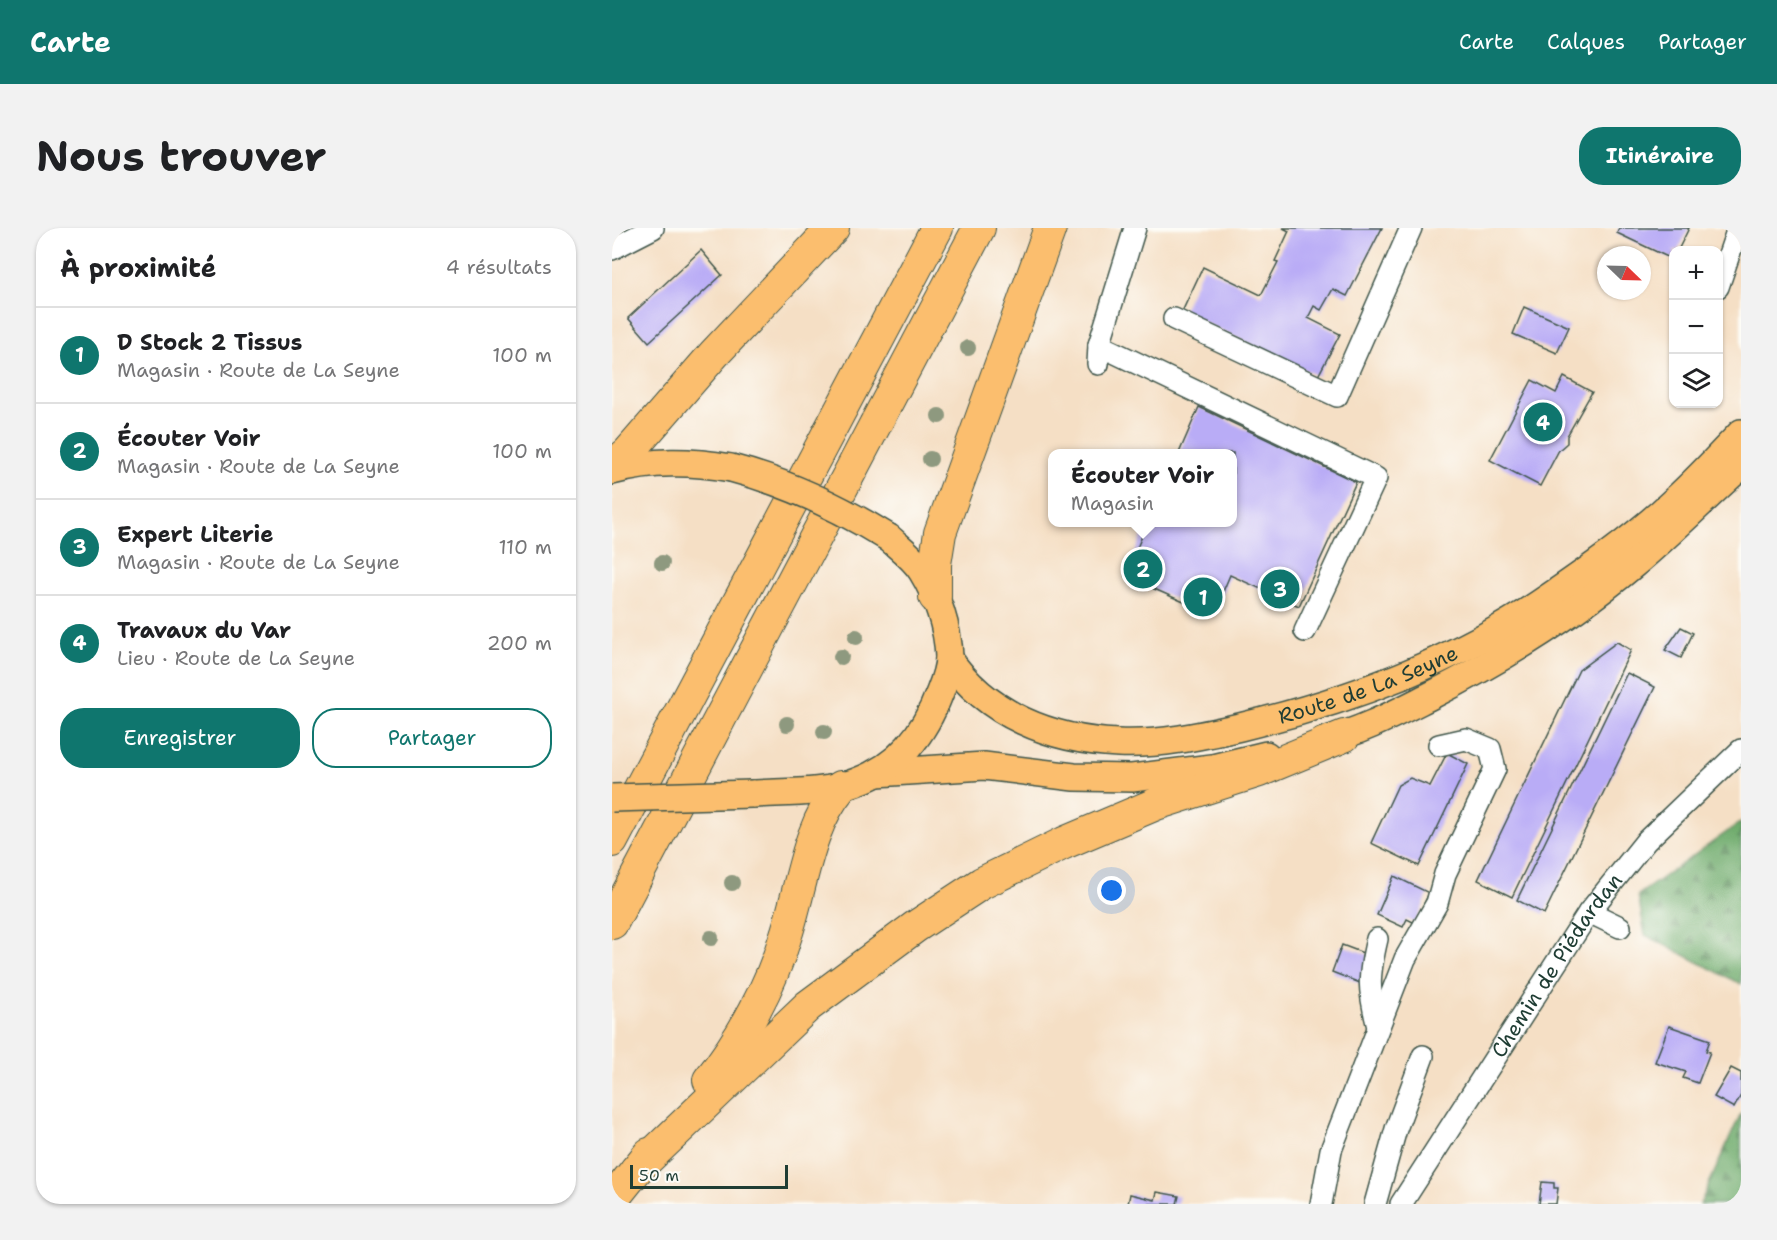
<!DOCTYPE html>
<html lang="fr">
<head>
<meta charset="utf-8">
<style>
  :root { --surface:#fff; --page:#f2f2f2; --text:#202124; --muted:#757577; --line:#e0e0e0; --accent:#0f766e }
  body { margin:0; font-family:"Shantell Sans",sans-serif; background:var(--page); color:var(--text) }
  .controls { position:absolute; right:18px; top:18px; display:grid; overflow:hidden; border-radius:12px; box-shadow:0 2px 4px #0004 }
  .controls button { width:54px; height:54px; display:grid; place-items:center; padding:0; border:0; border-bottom:2px solid var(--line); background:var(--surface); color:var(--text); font:30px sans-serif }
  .compass { position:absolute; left:985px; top:18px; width:54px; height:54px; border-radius:50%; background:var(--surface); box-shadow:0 2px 4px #0004; rotate:113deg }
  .scale { position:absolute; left:18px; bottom:15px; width:158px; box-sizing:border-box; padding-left:6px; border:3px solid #1f3d34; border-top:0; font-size:16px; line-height:21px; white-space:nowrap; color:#1f3d34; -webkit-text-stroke:4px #fdfcf7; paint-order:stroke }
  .you { position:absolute; left:500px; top:663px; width:21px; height:21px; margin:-15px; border:4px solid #fff; border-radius:50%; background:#1a73e8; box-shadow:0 0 0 9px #1a73e833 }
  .badge { display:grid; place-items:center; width:39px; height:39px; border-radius:50%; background:var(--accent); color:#fff; font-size:20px; font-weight:700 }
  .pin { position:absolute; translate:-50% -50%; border:3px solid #fff; box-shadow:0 2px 6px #0006 }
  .popup { position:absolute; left:436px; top:221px; width:189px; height:78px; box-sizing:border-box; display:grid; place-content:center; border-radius:12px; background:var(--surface); filter:drop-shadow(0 2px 4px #0005); font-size:20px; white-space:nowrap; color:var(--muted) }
  .popup b { font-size:22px; color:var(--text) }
  .popup::after { content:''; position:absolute; left:50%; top:100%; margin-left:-12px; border:12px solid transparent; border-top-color:var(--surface) }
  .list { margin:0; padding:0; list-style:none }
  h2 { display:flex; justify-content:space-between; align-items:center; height:78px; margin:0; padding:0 24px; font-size:26px }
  h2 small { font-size:20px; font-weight:400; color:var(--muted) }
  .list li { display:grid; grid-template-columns:39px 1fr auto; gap:18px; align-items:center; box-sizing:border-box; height:96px; padding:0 24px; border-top:2px solid var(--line) }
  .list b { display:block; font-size:22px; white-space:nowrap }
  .list p { margin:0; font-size:20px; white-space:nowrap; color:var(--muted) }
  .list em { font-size:20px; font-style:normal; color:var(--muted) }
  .actions { display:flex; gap:12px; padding:18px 24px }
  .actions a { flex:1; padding:14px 0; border:2px solid var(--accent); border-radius:24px; text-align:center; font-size:21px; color:var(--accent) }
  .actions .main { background:var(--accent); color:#fff }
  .icon { flex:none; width:33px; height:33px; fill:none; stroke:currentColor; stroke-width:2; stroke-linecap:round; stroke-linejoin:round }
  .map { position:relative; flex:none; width:1129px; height:976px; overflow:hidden; border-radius:24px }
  header { display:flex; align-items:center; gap:36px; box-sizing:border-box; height:84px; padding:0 30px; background:var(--accent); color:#fff }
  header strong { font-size:28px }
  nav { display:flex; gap:33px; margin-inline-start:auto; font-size:21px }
  .intro { display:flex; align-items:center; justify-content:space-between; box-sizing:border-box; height:144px; padding:0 36px }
  h1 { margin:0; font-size:42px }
  .button { padding:15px 27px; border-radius:24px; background:var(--accent); color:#fff; font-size:21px; font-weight:700 }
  main { display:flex; gap:36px; padding:0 36px }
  aside { flex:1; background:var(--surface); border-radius:24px; box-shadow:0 2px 4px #0004 }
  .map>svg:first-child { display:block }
  .forest { fill:url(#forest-firs); stroke:#467450; stroke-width:1.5 }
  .building { fill:#b9acf6 }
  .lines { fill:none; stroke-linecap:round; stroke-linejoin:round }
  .minor-casing { stroke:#3f554a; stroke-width:24 }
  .major-casing { stroke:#3f554a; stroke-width:30 }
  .highway-casing { stroke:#3f554a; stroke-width:34 }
  .minor { stroke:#fff; stroke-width:21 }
  .major { stroke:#fbbe6e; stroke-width:27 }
  .highway { stroke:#fbbe6e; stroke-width:32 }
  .major-bridge-casing { stroke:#3f554a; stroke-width:30; stroke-linecap:butt }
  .major-bridge { stroke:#fbbe6e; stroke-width:27 }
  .tree { fill:#8e997f }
  .labels { text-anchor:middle; stroke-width:5; stroke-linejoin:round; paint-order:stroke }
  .street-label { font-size:21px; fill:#1f3d34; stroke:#fdfcf7 }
</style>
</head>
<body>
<header>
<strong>Carte</strong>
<nav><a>Carte</a><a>Calques</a><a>Partager</a></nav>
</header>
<div class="intro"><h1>Nous trouver</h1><a class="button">Itinéraire</a></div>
<main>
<aside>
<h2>À proximité<small>4 résultats</small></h2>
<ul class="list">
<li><span class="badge">1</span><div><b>D Stock 2 Tissus</b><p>Magasin · Route de La Seyne</p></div><em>100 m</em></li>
<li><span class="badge">2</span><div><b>Écouter Voir</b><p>Magasin · Route de La Seyne</p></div><em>100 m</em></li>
<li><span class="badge">3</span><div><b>Expert Literie</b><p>Magasin · Route de La Seyne</p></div><em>110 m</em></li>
<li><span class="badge">4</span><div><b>Travaux du Var</b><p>Lieu · Route de La Seyne</p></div><em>200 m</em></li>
</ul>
<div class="actions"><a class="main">Enregistrer</a><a>Partager</a></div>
</aside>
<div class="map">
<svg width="1129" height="976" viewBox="0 0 1129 976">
  <defs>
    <pattern id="forest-firs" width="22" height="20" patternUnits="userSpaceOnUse" patternTransform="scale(1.5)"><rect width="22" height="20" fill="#6eab6c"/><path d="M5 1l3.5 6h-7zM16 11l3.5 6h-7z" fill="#5a8c5a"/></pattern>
  </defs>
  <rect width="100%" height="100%" fill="#fdfcf7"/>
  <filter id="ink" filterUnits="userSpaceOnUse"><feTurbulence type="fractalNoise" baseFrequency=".0167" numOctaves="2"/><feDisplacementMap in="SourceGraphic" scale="12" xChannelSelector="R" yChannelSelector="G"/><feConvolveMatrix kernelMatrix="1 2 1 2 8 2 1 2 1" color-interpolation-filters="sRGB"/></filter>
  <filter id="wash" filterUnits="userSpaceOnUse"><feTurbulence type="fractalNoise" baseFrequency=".008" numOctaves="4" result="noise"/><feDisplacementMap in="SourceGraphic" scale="24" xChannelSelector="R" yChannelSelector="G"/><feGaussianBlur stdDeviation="1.35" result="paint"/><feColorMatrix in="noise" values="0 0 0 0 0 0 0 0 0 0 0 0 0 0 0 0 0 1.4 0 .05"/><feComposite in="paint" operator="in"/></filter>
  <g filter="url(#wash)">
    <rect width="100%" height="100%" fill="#f5dfc5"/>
    <g class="forest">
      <polygon points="1129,594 1129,756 1033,707 1026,667"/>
      <polygon points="1129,885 1129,976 1088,976"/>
    </g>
    <g id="blocks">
      <g class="building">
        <polygon points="671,0 770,0 735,68 721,61 709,82 702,78 696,90 728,106 706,148 570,84 591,39 649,67 666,34 663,33 677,3"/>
        <polygon points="1007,0 1077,0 1066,22 1062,22 1062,32 1005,5"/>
        <polygon points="89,22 110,47 37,114 16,90"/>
        <polygon points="912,79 957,99 945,125 901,106"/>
        <polygon points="952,149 980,164 955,208 955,215 947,222 928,258 878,232 920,152 944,165"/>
        <polygon points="587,179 744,254 687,378 618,347 601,387 513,348 536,294 621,294 621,225 567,225"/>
        <polygon points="1069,399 1081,405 1069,430 1053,422"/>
        <polygon points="1005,414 1019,422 900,669 866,652 967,442"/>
        <polygon points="1015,445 1043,459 932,686 905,672"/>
        <polygon points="835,525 856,536 807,638 759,615 786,557 798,550 818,558"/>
        <polygon points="782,648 817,665 803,695 795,691 791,699 765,687"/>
        <polygon points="730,717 759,728 748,755 720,744"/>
        <polygon points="1057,798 1098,812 1094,823 1098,824 1086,855 1071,850 1074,844 1043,834"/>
        <polygon points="1119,840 1129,845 1129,867 1122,880 1102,869"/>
        <polygon points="930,954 942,955 942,960 946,960 944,976 927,976"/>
        <polygon points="545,964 567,968 565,976 516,976 518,966 543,972"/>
      </g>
    </g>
  </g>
  <g filter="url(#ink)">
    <use href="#blocks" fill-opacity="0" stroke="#3f554a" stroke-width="1.5"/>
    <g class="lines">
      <g class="minor-casing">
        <g id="minor">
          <polyline points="0,21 41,0"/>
          <polyline points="1106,59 1126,0"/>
          <polyline points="562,91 725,168 799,0"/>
          <polyline points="487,117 764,250 693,403"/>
          <polyline points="486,136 487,117 523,0"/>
          <polyline points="977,684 1008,699"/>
          <path d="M765,711C756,749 756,761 766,799"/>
          <polyline points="709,976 719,922 793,731 825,675 833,646 883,541 878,521 854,511 827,517"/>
          <polyline points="763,976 784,901 811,828"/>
          <path id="s1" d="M789,976L977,684L1034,613L1129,522"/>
        </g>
      </g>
      <g class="major-casing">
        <g id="major">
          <path d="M0,243C41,232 78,233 119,240"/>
          <path id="s2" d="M337,431C375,487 440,512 506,515C547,517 588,508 628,499C733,474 837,436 927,376C974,344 1023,310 1065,270C1087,250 1108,227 1129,205"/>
          <path d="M711,513C748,504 782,486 816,469C889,432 959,389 1022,336C1059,305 1093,270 1129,238"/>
          <polyline points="265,545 372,538 462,549 520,550 600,540 654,527"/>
          <path d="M140,566C173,564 213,566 244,554C288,538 312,506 328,464C332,454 337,440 337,429C336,400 325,367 310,343C302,330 288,320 277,310"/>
        </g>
      </g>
      <g class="highway-casing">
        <g id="highway">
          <polyline points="0,238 16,225 102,126 221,0"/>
          <polyline points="323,369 323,336 328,305 438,0"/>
          <polyline points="0,613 325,0"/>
          <polyline points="0,695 367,0"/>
          <path d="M97,852C130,811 159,758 174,707C190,658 195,599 229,559"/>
          <polyline points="24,942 196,778 303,699 370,655 452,615 544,576 647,543 732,508"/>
          <polyline points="0,972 37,926"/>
        </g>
      </g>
      <use href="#minor" class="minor"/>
      <use href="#major" class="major"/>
      <use href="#highway" class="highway"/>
      <g class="major-bridge-casing">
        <g id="major-bridge">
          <path d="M119,240C177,255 227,279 277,310"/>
          <polyline points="0,570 140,566"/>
        </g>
      </g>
      <use href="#major-bridge" class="major-bridge"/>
    </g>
    <g class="tree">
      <circle cx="356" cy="120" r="8"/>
      <circle cx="327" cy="188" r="8"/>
      <circle cx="318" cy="231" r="8"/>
      <circle cx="50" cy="335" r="8"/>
      <circle cx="244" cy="409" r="8"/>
      <circle cx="229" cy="429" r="8"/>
      <circle cx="175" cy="496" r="8"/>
      <circle cx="212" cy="504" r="8"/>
      <circle cx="120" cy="655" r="8"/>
      <circle cx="99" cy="710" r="8"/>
    </g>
  </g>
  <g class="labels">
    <g class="street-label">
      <text dy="7" stroke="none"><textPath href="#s2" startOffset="454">Route de La Seyne</textPath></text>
      <text dy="7" stroke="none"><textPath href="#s1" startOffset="285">Chemin de Piédardan</textPath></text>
    </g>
  </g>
</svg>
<div class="controls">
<button>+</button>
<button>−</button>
<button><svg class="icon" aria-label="layers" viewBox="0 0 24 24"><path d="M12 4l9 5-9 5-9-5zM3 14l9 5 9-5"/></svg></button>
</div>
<svg class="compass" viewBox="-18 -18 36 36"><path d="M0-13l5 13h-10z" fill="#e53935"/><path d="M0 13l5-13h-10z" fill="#757577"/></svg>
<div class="scale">50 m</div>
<div class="you"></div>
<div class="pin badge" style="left:591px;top:369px">1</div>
<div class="pin badge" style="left:531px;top:341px">2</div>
<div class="popup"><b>Écouter Voir</b>Magasin</div>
<div class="pin badge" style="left:668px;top:361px">3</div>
<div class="pin badge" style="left:931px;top:194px">4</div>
</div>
</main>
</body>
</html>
